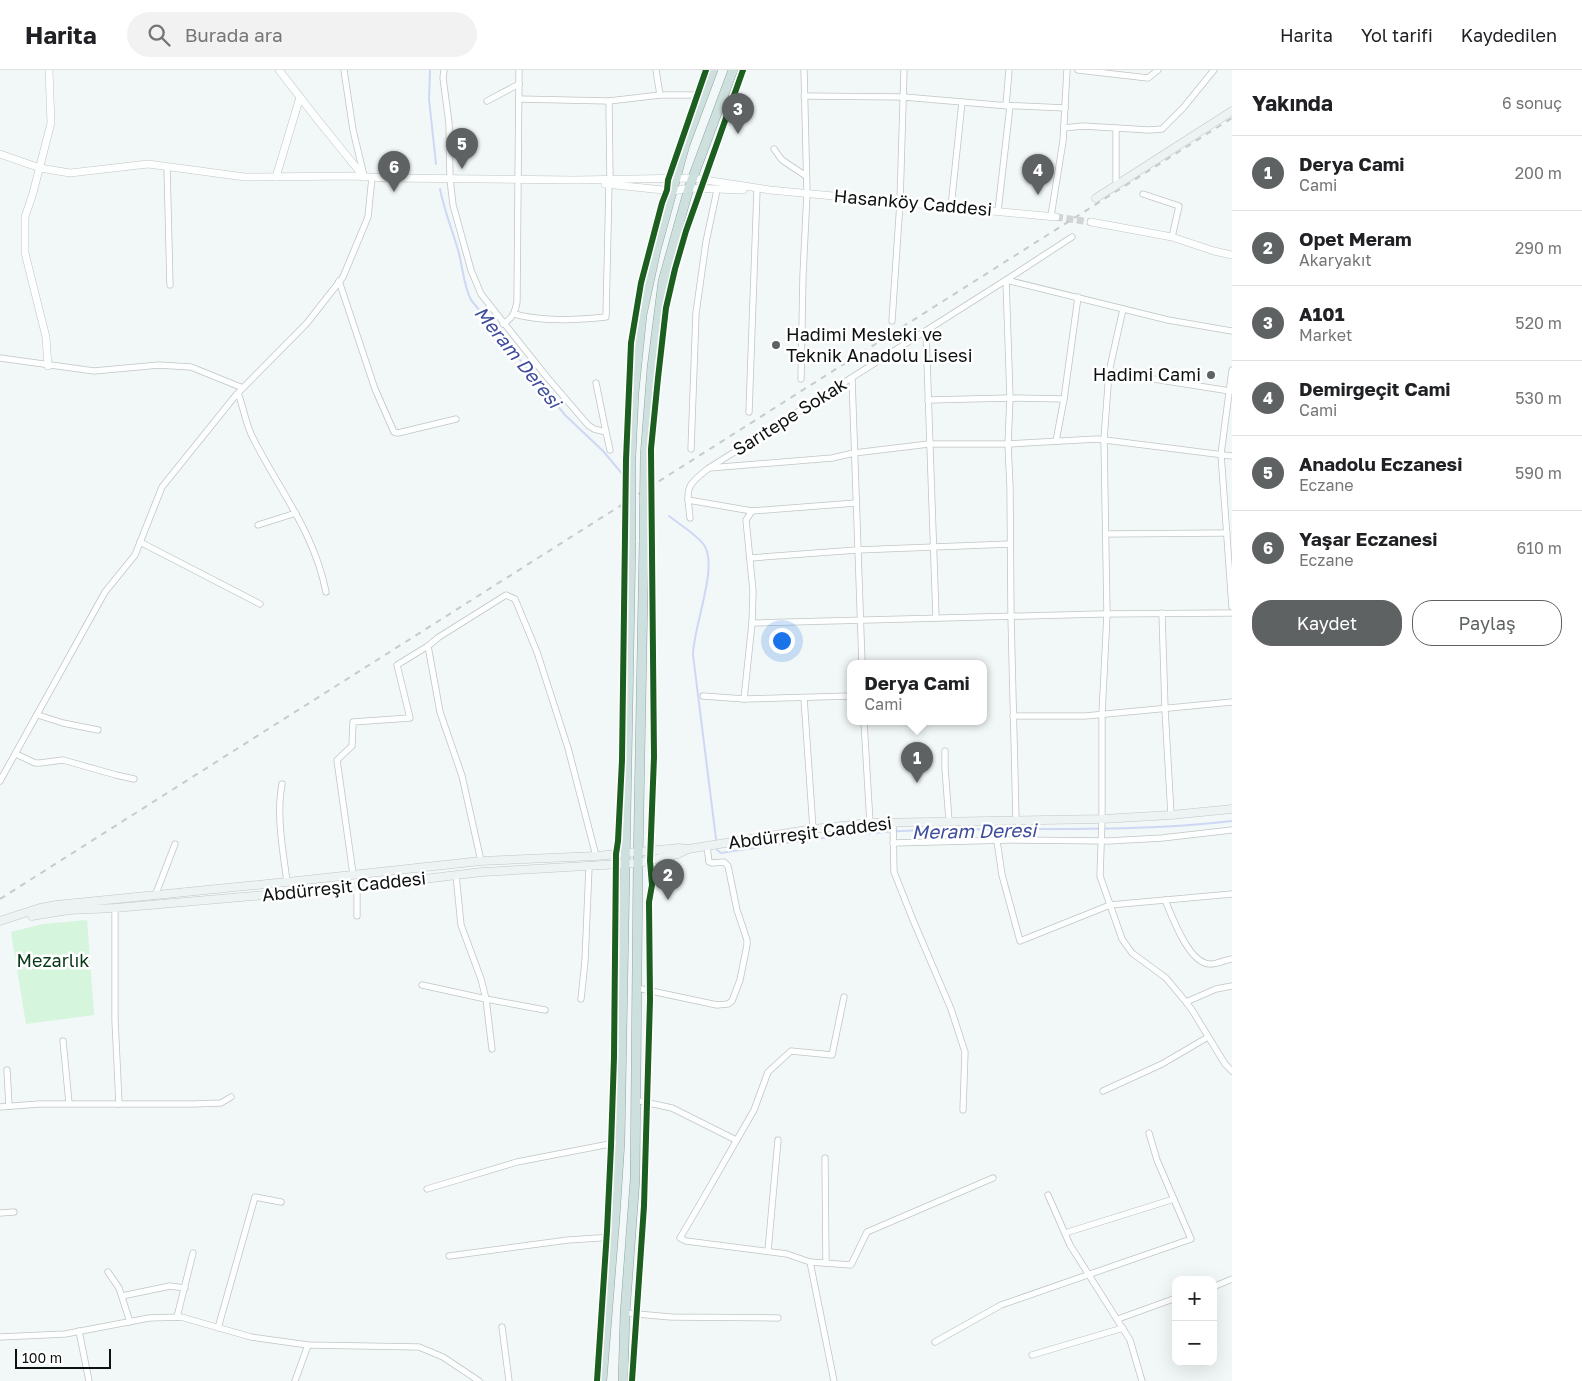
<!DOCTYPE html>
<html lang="tr">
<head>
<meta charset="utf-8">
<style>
  :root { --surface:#fff; --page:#f2f2f2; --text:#202124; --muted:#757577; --line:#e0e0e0; --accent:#5e6262 }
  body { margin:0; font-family:"Golos Text",sans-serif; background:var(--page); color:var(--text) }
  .controls { position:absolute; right:15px; bottom:15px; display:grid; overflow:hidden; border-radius:10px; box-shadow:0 5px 20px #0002 }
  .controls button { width:45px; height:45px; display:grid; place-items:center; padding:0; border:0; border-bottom:1px solid var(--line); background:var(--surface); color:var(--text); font:25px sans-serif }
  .scale { position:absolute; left:15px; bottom:12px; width:96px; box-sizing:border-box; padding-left:5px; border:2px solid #0e1111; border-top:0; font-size:14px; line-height:18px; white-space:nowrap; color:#0e1111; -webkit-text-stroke:4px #fff; paint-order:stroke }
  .you { position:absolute; left:781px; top:570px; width:18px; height:18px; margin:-12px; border:4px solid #fff; border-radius:50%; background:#1a73e8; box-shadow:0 0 0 8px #1a73e833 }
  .badge { display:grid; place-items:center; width:32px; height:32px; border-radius:50%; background:var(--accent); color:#fff; font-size:16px; font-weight:700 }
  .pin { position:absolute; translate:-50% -41px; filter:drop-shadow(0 1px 2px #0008) }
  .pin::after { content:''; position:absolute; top:26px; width:18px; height:15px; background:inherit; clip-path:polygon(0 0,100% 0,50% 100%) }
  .popup { position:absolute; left:847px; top:590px; width:140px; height:65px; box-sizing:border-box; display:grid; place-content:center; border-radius:10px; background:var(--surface); filter:drop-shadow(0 1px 4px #0005); font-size:16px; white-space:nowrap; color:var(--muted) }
  .popup b { font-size:19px; color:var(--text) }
  .popup::after { content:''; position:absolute; left:50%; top:100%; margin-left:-10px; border:10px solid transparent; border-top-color:var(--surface) }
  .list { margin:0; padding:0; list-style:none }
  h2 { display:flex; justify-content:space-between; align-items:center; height:65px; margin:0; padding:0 20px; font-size:21px }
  h2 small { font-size:16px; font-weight:400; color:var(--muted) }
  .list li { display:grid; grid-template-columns:32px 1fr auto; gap:15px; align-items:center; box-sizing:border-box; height:75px; padding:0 20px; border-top:1px solid var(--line) }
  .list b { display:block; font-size:19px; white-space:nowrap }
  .list p { margin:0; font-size:16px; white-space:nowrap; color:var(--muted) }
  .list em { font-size:16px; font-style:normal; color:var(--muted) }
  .actions { display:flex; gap:10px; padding:15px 20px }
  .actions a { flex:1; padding:11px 0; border:1px solid var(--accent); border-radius:20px; text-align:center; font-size:18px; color:var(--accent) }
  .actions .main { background:var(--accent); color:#fff }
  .icon { flex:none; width:28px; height:28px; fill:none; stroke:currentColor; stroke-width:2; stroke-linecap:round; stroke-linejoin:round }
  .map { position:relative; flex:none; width:1232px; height:1311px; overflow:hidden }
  header { display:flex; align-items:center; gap:30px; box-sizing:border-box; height:70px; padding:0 25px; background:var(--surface); border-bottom:1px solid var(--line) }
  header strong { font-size:24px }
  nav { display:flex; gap:28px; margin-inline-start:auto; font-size:18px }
  .search { width:350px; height:45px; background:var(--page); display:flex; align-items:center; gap:12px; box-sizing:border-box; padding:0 18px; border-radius:28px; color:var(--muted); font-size:19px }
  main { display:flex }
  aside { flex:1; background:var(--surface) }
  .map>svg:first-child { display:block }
  .green { fill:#d5f5dd }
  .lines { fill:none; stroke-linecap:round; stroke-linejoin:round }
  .stream { stroke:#ced8f5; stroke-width:2 }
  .tertiary-tunnel { stroke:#d0d4d4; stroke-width:7; stroke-dasharray:7 3.5; stroke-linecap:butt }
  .minor-casing { stroke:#c1c5c6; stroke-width:7 }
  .tertiary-casing { stroke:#c1c5c6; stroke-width:8 }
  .secondary-casing { stroke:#c1c5c6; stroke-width:9 }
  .trunk-casing { stroke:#8ea6a3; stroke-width:10 }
  .minor { stroke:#fdfefe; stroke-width:5.5 }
  .tertiary { stroke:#fdfefe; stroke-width:7 }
  .secondary { stroke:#ecf3f2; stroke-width:8 }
  .trunk { stroke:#cee0de; stroke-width:9 }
  .rail { stroke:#c9cbcb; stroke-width:2; stroke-dasharray:6 6; stroke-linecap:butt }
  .trunk-bridge-casing { stroke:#8ea6a3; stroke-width:10; stroke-linecap:butt }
  .trunk-bridge { stroke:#cee0de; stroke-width:9 }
  .cycleway-casing { stroke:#fff; stroke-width:9 }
  .cycleway { stroke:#1b5e20; stroke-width:6 }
  .poi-dot { fill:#5e6262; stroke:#fff; stroke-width:2 }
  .labels { text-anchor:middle; stroke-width:5; stroke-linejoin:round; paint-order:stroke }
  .street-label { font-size:18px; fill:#0e1111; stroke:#fff }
  .poi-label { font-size:18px; fill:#0e1111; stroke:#fff; text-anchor:start }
  .park-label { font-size:18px; fill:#073817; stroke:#fff }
  .water-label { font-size:19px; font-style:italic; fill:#3e4d9c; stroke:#fff }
</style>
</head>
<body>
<header>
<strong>Harita</strong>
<div class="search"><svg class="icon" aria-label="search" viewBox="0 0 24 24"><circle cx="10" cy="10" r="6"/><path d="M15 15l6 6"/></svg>Burada ara</div>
<nav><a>Harita</a><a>Yol tarifi</a><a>Kaydedilen</a></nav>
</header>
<main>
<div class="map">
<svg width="1232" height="1311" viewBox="0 0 1232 1311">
  <rect width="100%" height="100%" fill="#f2f7f7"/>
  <polygon class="green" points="87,850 94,945 26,954 11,862 43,854"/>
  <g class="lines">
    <g class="stream">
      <polyline points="430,0 429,29 436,94"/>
      <path d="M440,119C444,140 452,159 458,180C463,197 463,214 471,230L565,345L603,381L624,406"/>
      <path d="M669,446C679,454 697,465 704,475C719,496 693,557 693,585L716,769"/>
      <path d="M717,780L721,783C781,773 841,764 902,761C1012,756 1122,764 1232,751"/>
    </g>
    <polyline class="tertiary-tunnel" points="1056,147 1091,152"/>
    <g class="minor-casing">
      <g id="minor">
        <polyline points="344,0 353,60 364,106"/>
        <polyline points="444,0 443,8 449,53 450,109 453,135 471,200 481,224 546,306 588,355 594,359 606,362 596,313"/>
        <polyline points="656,0 660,25"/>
        <polyline points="1078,0 1148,8 1158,0"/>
        <polyline points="804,26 904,27 997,35 1065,38"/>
        <polyline points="519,29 609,31 660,25 704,25"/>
        <polyline points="487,31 519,14"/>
        <polyline points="609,31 610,110"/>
        <polyline points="1006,36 1009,0"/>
        <polyline points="1064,58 1083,56 1149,60 1162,59 1183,38 1214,0"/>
        <polyline points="774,79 782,90 806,106"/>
        <polyline points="167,97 170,215"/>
        <polyline points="1116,115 1116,58"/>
        <polyline points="1143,124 1179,136 1172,167"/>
        <polyline points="951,137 962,32"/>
        <polyline points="998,141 1010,36"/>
        <polyline points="1051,146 1063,71 1067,0"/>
        <polyline points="339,211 375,319 394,362 398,363 456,349"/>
        <polyline points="1123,239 1109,302 1104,369 1107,544 1102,644 1102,749 1100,806 1122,869 1132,883 1166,908 1186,932 1192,940 1225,994 1232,1001"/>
        <path d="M514,244C544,252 575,250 606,247L609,114"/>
        <polyline points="892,251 900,132 904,0"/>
        <path d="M503,254C513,248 515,242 517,232L519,0"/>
        <polyline points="926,262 936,548"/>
        <polyline points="0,288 94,301 159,295 191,297 243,318"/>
        <polyline points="1232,300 1221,384 1232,537"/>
        <polyline points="1109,302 1230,321"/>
        <polyline points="852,308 862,594"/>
        <polyline points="801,309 803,205 807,123 804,0"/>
        <path d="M238,323C244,339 246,356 254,370C281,423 314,462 326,522"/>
        <polyline points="928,330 1010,328 1064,329"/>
        <polyline points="749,342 757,120"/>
        <polyline points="606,362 610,380"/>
        <polyline points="1056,371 1064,329 1078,227"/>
        <polyline points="691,379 696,243 706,172 717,120"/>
        <polyline points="709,398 832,388 854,383 929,374 1008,374 1097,369 1232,386"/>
        <polyline points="688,430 752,441"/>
        <path d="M690,448C687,418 684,417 709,398L1006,210L1072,167"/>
        <polyline points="258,455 296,443"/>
        <polyline points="1106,464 1227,463"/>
        <polyline points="140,472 260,534"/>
        <polyline points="750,488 857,480 1010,474"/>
        <polyline points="1162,543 1165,639 1171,745"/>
        <polyline points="752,553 1100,544 1232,543"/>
        <polyline points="703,626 744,629 851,626"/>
        <polyline points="804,628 813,759"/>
        <polyline points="744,629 752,553 753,521 746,450 752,441 856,433"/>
        <polyline points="38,645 63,653 98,660"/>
        <polyline points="1013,646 1085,646 1232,632"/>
        <polyline points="864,652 870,753"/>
        <polyline points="945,681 945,698 949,751"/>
        <polyline points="16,684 35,693 40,693 63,690 116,705 134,709"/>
        <polyline points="0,711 105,522 135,485 162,417 236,325 307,253 343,207 368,147 372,107"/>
        <path d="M282,714C276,746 283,780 287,812"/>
        <polyline points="1016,750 1011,546 1010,417 1008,374 1010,328 1006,210 1168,250 1232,261"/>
        <polyline points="893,752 894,802 913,850 951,939 965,982 963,1040"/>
        <polyline points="997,771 1002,805 1020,871 1110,835 1232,824"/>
        <polyline points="893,773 1010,770 1108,771 1162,768 1232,760"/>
        <polyline points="481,791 462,706 440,642 428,576 439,567 506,525 515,529 537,582 568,678 596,786"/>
        <polyline points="353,804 337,690 352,676 353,652 410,648 397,595 428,576"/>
        <polyline points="456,805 461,855 481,909 486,929 545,940"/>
        <polyline points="357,817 357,846"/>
        <polyline points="155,826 175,774"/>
        <path d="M1165,830C1172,846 1188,892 1209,894C1215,895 1225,890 1232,889"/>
        <polyline points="115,838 115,950 119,1034"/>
        <polyline points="422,915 486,929 492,979"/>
        <polyline points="637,918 717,935 728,934 732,931 740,910 747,875 747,870 737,840 728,796 724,792 712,793 709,792 707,776"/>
        <polyline points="581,929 585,891 589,797"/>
        <polyline points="1186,932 1216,919 1232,916"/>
        <polyline points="63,971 69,1033"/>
        <polyline points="7,1000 9,1036"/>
        <polyline points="1103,1021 1162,994 1208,967"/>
        <polyline points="635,1030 672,1038 736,1070"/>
        <polyline points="0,1037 39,1034 193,1034 221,1033 231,1027"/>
        <polyline points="825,1088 826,1193"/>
        <polyline points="427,1119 517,1092 620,1072"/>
        <polyline points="1048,1125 1070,1175 1130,1270 1142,1311"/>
        <polyline points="0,1143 14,1142"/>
        <polyline points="1065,1163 1174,1129"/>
        <polyline points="768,1181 778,1070"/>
        <polyline points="449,1186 568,1170 614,1167"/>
        <polyline points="810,1192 851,1195 867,1162 993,1108"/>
        <polyline points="108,1202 119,1218 130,1252"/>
        <polyline points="1213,1217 1232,1209"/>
        <polyline points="122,1226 170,1216 185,1218"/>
        <polyline points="625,1243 671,1247 778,1248"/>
        <polyline points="177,1247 193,1183"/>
        <polyline points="1118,1249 1176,1228"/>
        <polyline points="502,1257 509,1311"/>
        <polyline points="218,1258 255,1127 281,1132"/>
        <polyline points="79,1261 89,1311"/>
        <polyline points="0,1267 65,1264 149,1248 181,1247 251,1267 308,1275 419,1277 443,1287 479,1311"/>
        <polyline points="935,1272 1001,1235 1191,1169 1157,1090 1149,1063"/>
        <polyline points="1032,1285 1123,1258"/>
        <polyline points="295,1311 308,1275"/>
        <polyline points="834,1311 810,1192 787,1184 686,1171 680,1168 700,1134 754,1040 768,1002 791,981 832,985 844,927"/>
      </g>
    </g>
    <g class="tertiary-casing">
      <g id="tertiary">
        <polyline points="279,0 317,49 364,107"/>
        <polyline points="0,84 40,98 70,103 148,94 245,107 354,106 386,108 575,110 692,108 770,120 1056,147"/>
        <polyline points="276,107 300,27"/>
        <polyline points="605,114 673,121 689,118 743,120"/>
        <polyline points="1091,152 1172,167 1214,181 1232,185"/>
        <polyline points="48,296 46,267 25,183 25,147 33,123 51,53 49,0"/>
      </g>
    </g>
    <g class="secondary-casing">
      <g id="secondary">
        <polyline points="1096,128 1232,41"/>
        <polyline points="32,846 69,840 115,838 357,817 482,802 638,793 678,784 688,779"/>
        <polyline points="0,851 40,838 56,835 287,812 481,791 596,786 679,778 688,779 813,759 870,753 1102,749 1171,745 1232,739"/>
      </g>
    </g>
    <g class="trunk-casing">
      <g id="trunk">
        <polyline points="631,386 634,323 642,245 656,180 685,75 713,0"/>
        <polyline points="645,386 652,297 663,211 689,118 733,0"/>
        <polyline points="602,1311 615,1148 620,1072 631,471"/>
        <polyline points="623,1311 625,1243 635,1109 638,793 644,470"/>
      </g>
    </g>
    <use href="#minor" class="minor"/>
    <use href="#tertiary" class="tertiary"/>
    <use href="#secondary" class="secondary"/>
    <use href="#trunk" class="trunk"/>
    <polyline class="rail" points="0,829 1232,48"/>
    <g class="trunk-bridge-casing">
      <g id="trunk-bridge">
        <polyline points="644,470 645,386"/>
        <polyline points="631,471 631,386"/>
      </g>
    </g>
    <use href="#trunk-bridge" class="trunk-bridge"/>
    <g class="cycleway-casing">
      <g id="cycleway">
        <polyline points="597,1311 607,1161 611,1076 614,987 616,784 618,771 622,690 626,390 631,273 641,213 662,133 667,120 668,110 706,0"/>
        <polyline points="632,1311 644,1136 650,930 649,832 652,815 650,791 654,687 651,379 658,308 666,238 675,199 686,161 743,0"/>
      </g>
    </g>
    <use href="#cycleway" class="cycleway"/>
  </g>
  <g class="poi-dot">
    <circle cx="776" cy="275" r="5"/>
    <circle cx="1211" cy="305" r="5"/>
  </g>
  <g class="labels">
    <g class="street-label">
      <text transform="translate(913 133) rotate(5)" y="6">Hasanköy Caddesi</text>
      <text transform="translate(790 347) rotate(-32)" y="6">Sarıtepe Sokak</text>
      <text transform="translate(810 763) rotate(-7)" y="6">Abdürreşit Caddesi</text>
      <text transform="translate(344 817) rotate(-6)" y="6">Abdürreşit Caddesi</text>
    </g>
    <g class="poi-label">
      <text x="786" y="271">Hadimi Mesleki ve<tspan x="786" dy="21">Teknik Anadolu Lisesi</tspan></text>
      <text x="1201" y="311" text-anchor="end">Hadimi Cami</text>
    </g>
    <g class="park-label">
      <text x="53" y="897">Mezarlık</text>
    </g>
    <g class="water-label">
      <text transform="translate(518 287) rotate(51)" y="7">Meram Deresi</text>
      <text transform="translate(974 761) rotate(-1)" y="7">Meram Deresi</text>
    </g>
  </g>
</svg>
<div class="controls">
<button>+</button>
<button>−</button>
</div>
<div class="scale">100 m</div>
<div class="you"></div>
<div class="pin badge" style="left:917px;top:713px">1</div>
<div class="popup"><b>Derya Cami</b>Cami</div>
<div class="pin badge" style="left:668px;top:830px">2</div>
<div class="pin badge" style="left:738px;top:64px">3</div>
<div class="pin badge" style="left:1038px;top:125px">4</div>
<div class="pin badge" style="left:462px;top:99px">5</div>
<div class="pin badge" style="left:394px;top:122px">6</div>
</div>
<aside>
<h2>Yakında<small>6 sonuç</small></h2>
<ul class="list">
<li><span class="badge">1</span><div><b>Derya Cami</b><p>Cami</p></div><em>200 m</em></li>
<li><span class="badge">2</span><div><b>Opet Meram</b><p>Akaryakıt</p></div><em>290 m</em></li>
<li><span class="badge">3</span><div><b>A101</b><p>Market</p></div><em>520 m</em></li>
<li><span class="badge">4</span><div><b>Demirgeçit Cami</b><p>Cami</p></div><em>530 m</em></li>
<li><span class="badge">5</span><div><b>Anadolu Eczanesi</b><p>Eczane</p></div><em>590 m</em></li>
<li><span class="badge">6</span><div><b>Yaşar Eczanesi</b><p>Eczane</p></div><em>610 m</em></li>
</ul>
<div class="actions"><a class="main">Kaydet</a><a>Paylaş</a></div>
</aside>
</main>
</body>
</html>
